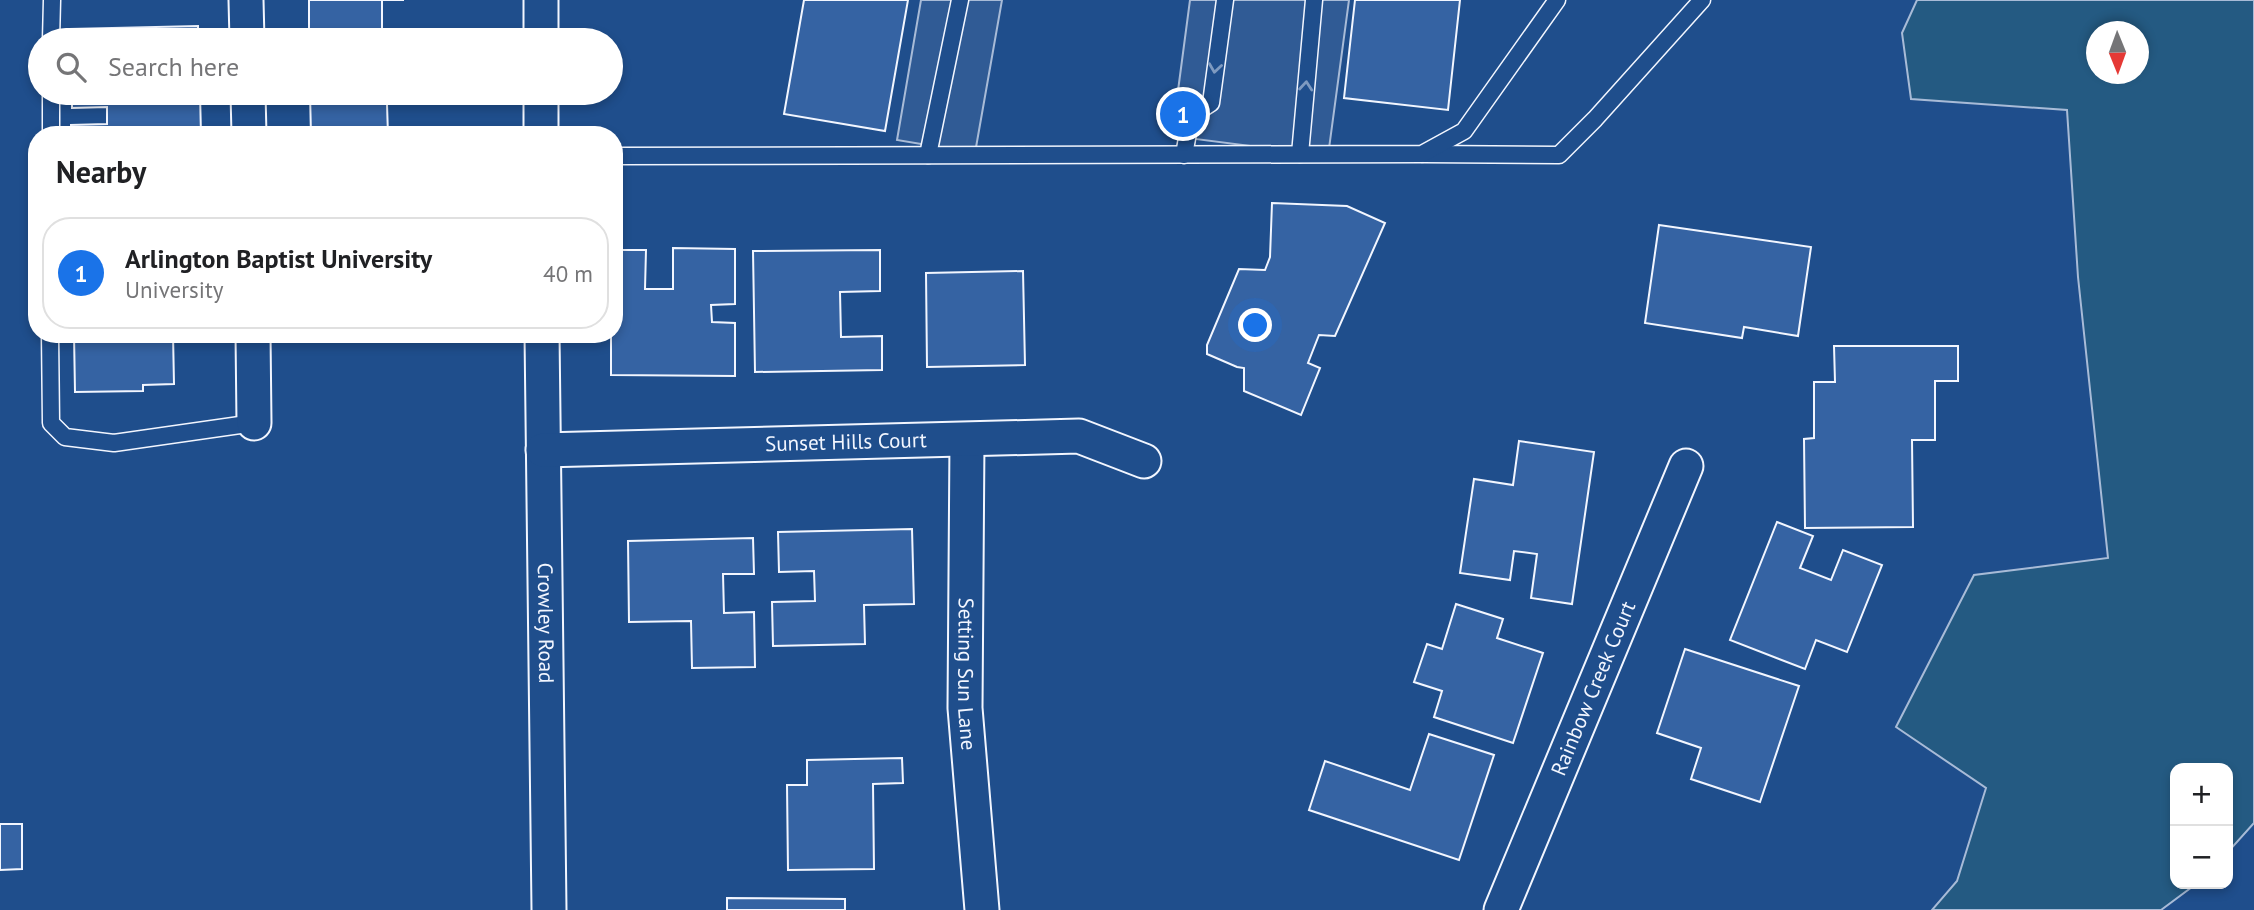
<!DOCTYPE html>
<html lang="en">
<head>
<meta charset="utf-8">
<style>
  :root { --surface:#fff; --page:#f2f2f2; --text:#202124; --muted:#757577; --line:#e0e0e0; --accent:#1a73e8 }
  body { margin:0; font-family:"PT Sans",sans-serif; background:var(--page); color:var(--text) }
  .controls { position:absolute; right:21px; bottom:21px; display:grid; overflow:hidden; border-radius:14px; box-shadow:0 4px 10px #0003 }
  .controls button { width:63px; height:63px; display:grid; place-items:center; padding:0; border:0; border-bottom:2px solid var(--line); background:var(--surface); color:var(--text); font:35px sans-serif }
  .compass { position:absolute; left:2086px; top:21px; width:63px; height:63px; border-radius:50%; background:var(--surface); box-shadow:0 4px 10px #0003; rotate:179deg }
  .you { position:absolute; left:1256px; top:326px; width:24px; height:24px; margin:-18px; border:5px solid #fff; border-radius:50%; background:#1a73e8; box-shadow:0 0 0 10px #1a73e833 }
  .badge { display:grid; place-items:center; width:46px; height:46px; border-radius:50%; background:var(--accent); color:#fff; font-size:23px; font-weight:700 }
  .pin { position:absolute; translate:-50% -50%; border:4px solid #fff; box-shadow:0 2px 7px #0006 }
  .list { margin:0; padding:0; list-style:none }
  h2 { display:flex; justify-content:space-between; align-items:center; height:91px; margin:0; padding:0 28px; font-size:30px }
  h2 small { font-size:23px; font-weight:400; color:var(--muted) }
  .list li { display:grid; grid-template-columns:46px 1fr auto; gap:21px; align-items:center; box-sizing:border-box; height:112px; margin:0 14px 14px; padding:0 14px; border:2px solid var(--line); border-radius:28px }
  .list b { display:block; font-size:26px; white-space:nowrap }
  .list p { margin:0; font-size:23px; white-space:nowrap; color:var(--muted) }
  .list em { font-size:23px; font-style:normal; color:var(--muted) }
  .icon { flex:none; width:38px; height:38px; fill:none; stroke:currentColor; stroke-width:2; stroke-linecap:round; stroke-linejoin:round }
  .map { position:relative; flex:none; width:2254px; height:910px; overflow:hidden }
  .search { position:absolute; background:var(--surface); box-shadow:0 4px 10px #0003; left:28px; top:28px; width:595px; height:77px; display:flex; align-items:center; gap:18px; box-sizing:border-box; padding:0 24px; border-radius:38px; color:var(--muted); font-size:26px }
  .panel { position:absolute; background:var(--surface); box-shadow:0 4px 10px #0003; left:28px; top:126px; width:595px; height:217px; border-radius:28px }
  .map>svg:first-child { display:block }
  .green { fill:#245a82; stroke:#a8bbd7; stroke-width:2; fill-rule:evenodd }
  .parking { fill:#305b95; stroke:#a8bbd7; stroke-width:2 }
  .building { fill:#3563a3; stroke:#f2f6ff; stroke-width:2 }
  .lines { fill:none; stroke-linecap:round; stroke-linejoin:round }
  .lane-casing { stroke:#f2f6ff; stroke-width:19 }
  .street-casing { stroke:#f2f6ff; stroke-width:37 }
  .lane { stroke:#1f4e8c; stroke-width:16 }
  .street { stroke:#1f4e8c; stroke-width:33 }
  .oneway { stroke:#7e9ac0 }
  .labels { text-anchor:middle; stroke-width:5; stroke-linejoin:round; paint-order:stroke }
  .street-label { font-size:21px; fill:#f2f6ff; stroke:#1f4e8c }
</style>
</head>
<body>
<div class="map">
<svg width="2254" height="910" viewBox="0 0 2254 910">
  <rect width="100%" height="100%" fill="#1f4e8c"/>
  <path class="green" d="M1917,0H2254V823L2228,852V768H2175V884H2196L2161,910H1932L1957,881L1986,788L1896,727L1974,575L2108,558L2078,277L2067,110L1911,99L1902,33ZM2096,32H2138V74H2096Z"/>
  <g class="parking">
    <polygon points="921,0 1002,0 975,153 897,140"/>
    <polygon points="1190,0 1349,0 1328,156 1172,136"/>
  </g>
  <g class="building">
    <polygon points="309,0 404,0 382,0 382,31 437,31 437,40 309,40"/>
    <polygon points="804,0 908,0 885,131 784,114"/>
    <polygon points="1355,0 1460,0 1448,110 1344,98"/>
    <polygon points="198,26 198,40 71,40 70,29"/>
    <polygon points="72,93 200,93 201,135 71,135 71,125 107,124 107,107 72,108"/>
    <polygon points="310,93 438,93 438,103 387,104 388,135 311,135"/>
    <polygon points="1272,203 1347,206 1385,223 1335,336 1319,335 1308,363 1320,368 1301,415 1244,391 1244,368 1237,367 1207,354 1207,345 1239,269 1265,270 1270,257"/>
    <polygon points="1659,225 1811,247 1798,336 1744,327 1742,338 1645,323"/>
    <polygon points="673,248 735,249 735,304 711,305 712,322 735,323 735,376 611,375 611,334 614,334 614,250 646,250 645,289 673,289"/>
    <polygon points="880,250 880,291 840,292 841,337 882,336 882,370 755,372 753,251"/>
    <polygon points="1023,271 1025,365 927,367 926,273"/>
    <polygon points="74,334 173,334 174,384 143,385 143,391 75,392"/>
    <polygon points="1834,346 1958,346 1958,381 1935,381 1935,440 1912,440 1913,527 1805,528 1804,439 1814,438 1814,382 1835,382"/>
    <polygon points="1519,441 1594,452 1572,604 1531,598 1537,554 1514,551 1510,580 1460,573 1474,479 1513,485"/>
    <polygon points="1777,522 1813,536 1800,568 1831,580 1843,550 1882,565 1847,652 1816,640 1805,669 1730,640"/>
    <polygon points="912,529 914,604 864,605 865,644 773,646 772,602 815,601 814,571 779,572 778,532"/>
    <polygon points="753,538 754,574 723,574 724,613 754,612 755,667 692,668 691,621 629,622 628,541"/>
    <polygon points="1456,604 1503,619 1497,638 1543,653 1513,743 1434,717 1442,691 1414,682 1427,644 1442,649"/>
    <polygon points="1685,649 1799,686 1760,802 1691,779 1701,748 1657,733"/>
    <polygon points="1429,734 1494,755 1459,860 1309,810 1325,761 1410,790"/>
    <polygon points="902,758 903,783 873,784 874,869 788,870 787,785 807,785 807,760"/>
    <polygon points="0,824 22,824 22,869 0,870"/>
    <polygon points="727,898 845,899 845,910 727,910"/>
  </g>
  <g class="lines">
    <g class="lane-casing">
      <g id="lane">
        <polyline points="51,40 52,0"/>
        <polyline points="51,135 51,93"/>
        <polyline points="1300,154 1314,0"/>
        <polyline points="1424,154 1559,155 1595,119 1702,0"/>
        <polyline points="928,155 960,0"/>
        <polyline points="1184,155 1191,116 1211,103 1225,0"/>
        <polyline points="614,156 1422,154 1464,131 1557,0"/>
        <polyline points="50,334 51,423 65,437 114,443 254,423"/>
      </g>
    </g>
    <g class="street-casing">
      <g id="street">
        <polyline points="246,0 247,40"/>
        <polyline points="541,0 541,40"/>
        <polyline points="248,93 249,135"/>
        <polyline points="541,93 541,135"/>
        <polyline points="253,334 254,423"/>
        <path id="s1" d="M542,334L549,910"/>
        <path id="s2" d="M967,440L965,708L982,910"/>
        <path id="s3" d="M543,450L1079,436L1144,461"/>
        <path id="s4" d="M1501,910L1686,466"/>
      </g>
    </g>
    <use href="#lane" class="lane"/>
    <use href="#street" class="street"/>
  </g>
  <defs><path id="oneway-chevron" d="M-2-3.5L2.5 0L-2 3.5" fill="none" stroke-width="1.6" stroke-linecap="round" stroke-linejoin="round" transform="scale(1.75)"/></defs>
  <g class="oneway">
    <use href="#oneway-chevron" transform="translate(1215 68) rotate(98)"/>
    <use href="#oneway-chevron" transform="translate(1306 86) rotate(-85)"/>
  </g>
  <g class="labels">
    <g class="street-label">
      <text dy="7" stroke="none"><textPath href="#s3" startOffset="303">Sunset Hills Court</textPath></text>
      <text dy="7" stroke="none"><textPath href="#s1" startOffset="289">Crowley Road</textPath></text>
      <text dy="7" stroke="none"><textPath href="#s2" startOffset="234">Setting Sun Lane</textPath></text>
      <text dy="7" stroke="none"><textPath href="#s4" startOffset="240">Rainbow Creek Court</textPath></text>
    </g>
  </g>
</svg>
<div class="controls">
<button>+</button>
<button>−</button>
</div>
<svg class="compass" viewBox="-18 -18 36 36"><path d="M0-13l5 13h-10z" fill="#e53935"/><path d="M0 13l5-13h-10z" fill="#757577"/></svg>
<div class="you"></div>
<div class="pin badge" style="left:1183px;top:114px">1</div>
<div class="search"><svg class="icon" aria-label="search" viewBox="0 0 24 24"><circle cx="10" cy="10" r="6"/><path d="M15 15l6 6"/></svg>Search here</div>
<section class="panel">
<h2>Nearby<small></small></h2>
<ul class="list">
<li><span class="badge">1</span><div><b>Arlington Baptist University</b><p>University</p></div><em>40 m</em></li>
</ul>
</section>
</div>
</body>
</html>
